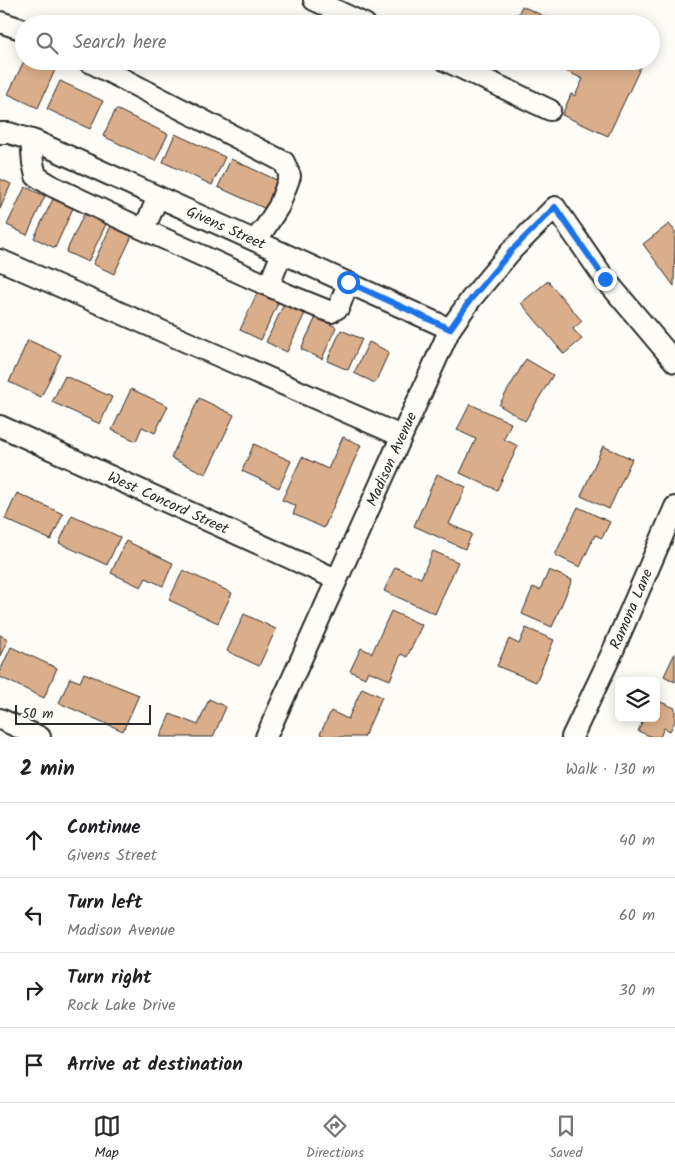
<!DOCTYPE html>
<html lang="en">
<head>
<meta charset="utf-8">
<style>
  :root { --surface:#fff; --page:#f2f2f2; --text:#202124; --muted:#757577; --line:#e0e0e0; --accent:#2b2b2b }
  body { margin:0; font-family:Kalam,sans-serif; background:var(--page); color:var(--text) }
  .controls { position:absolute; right:15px; bottom:15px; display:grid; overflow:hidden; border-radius:8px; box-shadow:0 2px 12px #0003 }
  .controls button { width:45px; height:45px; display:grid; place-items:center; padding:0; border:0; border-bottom:1px solid var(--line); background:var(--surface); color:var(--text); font:25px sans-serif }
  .scale { position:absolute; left:15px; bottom:12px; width:136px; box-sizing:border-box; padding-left:5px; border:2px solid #2b2b2b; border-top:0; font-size:14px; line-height:18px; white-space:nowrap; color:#2b2b2b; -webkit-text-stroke:4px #fdfcf7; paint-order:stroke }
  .stop { position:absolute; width:15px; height:15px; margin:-11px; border:4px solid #1a73e8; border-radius:50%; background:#fff }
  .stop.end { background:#1a73e8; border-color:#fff; box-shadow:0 1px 5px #0008 }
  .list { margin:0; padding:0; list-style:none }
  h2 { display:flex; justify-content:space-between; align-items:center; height:65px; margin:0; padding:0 20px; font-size:21px }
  h2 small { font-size:16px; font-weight:400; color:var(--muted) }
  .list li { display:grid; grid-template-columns:32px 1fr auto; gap:15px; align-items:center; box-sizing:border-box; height:75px; padding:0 20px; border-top:1px solid var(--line) }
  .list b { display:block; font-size:19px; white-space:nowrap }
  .list p { margin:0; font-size:16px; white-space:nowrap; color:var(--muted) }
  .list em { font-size:16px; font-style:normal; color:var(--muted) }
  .icon { flex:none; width:28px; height:28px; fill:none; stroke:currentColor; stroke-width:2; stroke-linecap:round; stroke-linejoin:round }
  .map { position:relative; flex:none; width:675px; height:737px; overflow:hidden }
  .search { position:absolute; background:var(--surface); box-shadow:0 2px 12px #0003; left:15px; right:15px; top:15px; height:55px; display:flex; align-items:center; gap:12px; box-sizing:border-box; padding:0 18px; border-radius:28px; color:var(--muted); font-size:19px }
  .sheet { height:365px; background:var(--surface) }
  nav { display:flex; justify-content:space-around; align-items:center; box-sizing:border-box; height:70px; border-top:1px solid var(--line); background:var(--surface); font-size:14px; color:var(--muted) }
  nav a { display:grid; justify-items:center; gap:2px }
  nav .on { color:var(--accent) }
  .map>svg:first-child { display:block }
  .building { fill:#daae8a; stroke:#2b2b2b }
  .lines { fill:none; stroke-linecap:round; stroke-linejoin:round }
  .minor-casing { stroke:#2b2b2b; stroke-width:24 }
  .minor { stroke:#fdfcf7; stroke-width:20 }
  .route { stroke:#1a73e8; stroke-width:6 }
  .labels { text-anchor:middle; stroke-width:5; stroke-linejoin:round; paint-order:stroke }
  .street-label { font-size:15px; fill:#2b2b2b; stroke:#fdfcf7 }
</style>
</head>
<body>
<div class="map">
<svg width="675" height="737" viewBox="0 0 675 737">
  <rect width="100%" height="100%" fill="#fdfcf7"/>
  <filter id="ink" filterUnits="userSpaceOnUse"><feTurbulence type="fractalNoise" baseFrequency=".02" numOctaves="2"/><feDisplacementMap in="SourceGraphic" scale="10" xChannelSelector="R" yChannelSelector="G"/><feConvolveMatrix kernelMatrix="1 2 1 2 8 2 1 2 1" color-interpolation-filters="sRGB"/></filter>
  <g filter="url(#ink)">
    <g class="building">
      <polygon points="522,6 561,24 514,24"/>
      <polygon points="24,61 59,61 38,108 8,94"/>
      <polygon points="544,61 643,62 608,136 562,115 571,94 575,96 583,79"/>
      <polygon points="60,81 103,101 90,129 47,109"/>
      <polygon points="116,109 168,134 155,161 103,136"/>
      <polygon points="175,134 225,157 212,185 163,162"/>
      <polygon points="231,159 279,181 266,209 218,187"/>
      <polygon points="0,179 11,184 0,209"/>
      <polygon points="25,187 45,196 27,235 7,225"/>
      <polygon points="53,199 73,208 55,248 34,238"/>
      <polygon points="84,214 106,224 88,262 66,252"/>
      <polygon points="669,224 675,231 674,286 643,244"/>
      <polygon points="111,226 132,236 114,274 93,264"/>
      <polygon points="548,281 582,321 573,329 582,339 564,354 521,303"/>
      <polygon points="258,291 279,301 261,340 240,330"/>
      <polygon points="284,304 305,313 287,352 266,342"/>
      <polygon points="316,317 336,327 322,359 301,349"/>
      <polygon points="341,330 362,339 348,370 327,361"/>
      <polygon points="28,340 61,355 41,397 9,382"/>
      <polygon points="369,342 389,352 375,383 354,373"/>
      <polygon points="526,359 553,375 525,421 499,405"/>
      <polygon points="65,376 112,397 100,424 52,402"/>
      <polygon points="131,389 168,406 155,433 142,427 136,441 112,430"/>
      <polygon points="199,398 234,415 206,474 171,458"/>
      <polygon points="470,404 511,423 504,439 518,446 497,490 460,473 476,439 457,430"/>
      <polygon points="343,437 361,445 324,528 293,514 296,506 282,500 302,457 328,469"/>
      <polygon points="254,444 291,461 279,488 242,471"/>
      <polygon points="603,446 632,459 609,509 581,496"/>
      <polygon points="437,474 466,487 449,524 472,534 465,549 414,526"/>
      <polygon points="17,493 63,514 51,540 5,519"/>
      <polygon points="578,507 610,522 602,538 595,535 580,567 555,555"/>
      <polygon points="72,515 120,537 107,565 59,543"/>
      <polygon points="126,541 173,563 163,586 146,578 141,587 111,573"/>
      <polygon points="433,551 458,562 435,614 384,591 395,567 421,578"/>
      <polygon points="183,570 232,593 218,623 169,600"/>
      <polygon points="549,570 572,580 552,627 522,614 533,587 540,590"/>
      <polygon points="391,611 422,625 407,657 401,654 390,680 368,671 365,678 350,671 361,648 372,653"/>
      <polygon points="244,614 276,629 259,666 227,651"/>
      <polygon points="526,628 554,640 536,682 497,666 509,639 519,644"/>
      <polygon points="0,635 8,639 0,656"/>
      <polygon points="11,647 57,668 44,698 0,677 0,671"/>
      <polygon points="675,653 675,682 664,676"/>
      <polygon points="84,673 139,695 123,731 59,703 70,678 80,682"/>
      <polygon points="362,688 382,697 364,737 326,737 320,734 331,711 348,719"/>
      <polygon points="209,699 226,707 213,737 160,737 170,714 198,725"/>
      <polygon points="656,700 675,708 675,721 670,731 664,728 660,737 652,737 638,731 644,718 656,718"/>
    </g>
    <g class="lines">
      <g class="minor-casing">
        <g id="minor">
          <polyline points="314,0 365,24"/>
          <polyline points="0,22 24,30"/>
          <polyline points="88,61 284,162 290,176 279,206 265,228 254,240"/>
          <polyline points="446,61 550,110"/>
          <path id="s1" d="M0,133H9L35,141L450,329"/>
          <polyline points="31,140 33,163 36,176 52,186 136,226 291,296 331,312 339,307 348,283"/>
          <polyline points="144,229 158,197"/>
          <polyline points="0,260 401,436"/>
          <polyline points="269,285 282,253"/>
          <path id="s2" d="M0,426L336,579"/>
          <polyline points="0,719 40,737"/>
          <path id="s3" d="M266,737L450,329L471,299L512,250L555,207L605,279L675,362"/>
          <path id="s4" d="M572,737L612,653L675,507"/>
        </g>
      </g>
      <use href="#minor" class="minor"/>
    </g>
  </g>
  <g class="lines" filter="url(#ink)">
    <polyline class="route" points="348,282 450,329 471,299 512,250 555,207 605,279"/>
  </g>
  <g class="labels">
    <g class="street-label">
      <text dy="5" stroke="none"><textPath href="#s1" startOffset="246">Givens Street</textPath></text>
      <text dy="5" stroke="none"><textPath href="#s3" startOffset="305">Madison Avenue</textPath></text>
      <text dy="5" stroke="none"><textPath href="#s2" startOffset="185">West Concord Street</textPath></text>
      <text dy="5" stroke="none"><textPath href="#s4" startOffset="141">Ramona Lane</textPath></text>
    </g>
  </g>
</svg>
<div class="controls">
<button><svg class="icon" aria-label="layers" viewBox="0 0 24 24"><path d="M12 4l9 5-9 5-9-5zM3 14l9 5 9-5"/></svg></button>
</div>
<div class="scale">50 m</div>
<div class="stop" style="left:348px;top:282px"></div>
<div class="stop end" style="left:605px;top:279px"></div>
<div class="search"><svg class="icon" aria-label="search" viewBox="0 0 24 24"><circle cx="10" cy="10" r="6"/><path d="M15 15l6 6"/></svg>Search here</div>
</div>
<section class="sheet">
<h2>2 min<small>Walk · 130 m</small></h2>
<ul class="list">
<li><svg class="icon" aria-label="ahead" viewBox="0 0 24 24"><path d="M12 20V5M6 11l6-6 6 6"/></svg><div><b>Continue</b><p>Givens Street</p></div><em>40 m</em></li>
<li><svg class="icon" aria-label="left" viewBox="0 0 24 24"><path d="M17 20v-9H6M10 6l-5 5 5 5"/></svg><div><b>Turn left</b><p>Madison Avenue</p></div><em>60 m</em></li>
<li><svg class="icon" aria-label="right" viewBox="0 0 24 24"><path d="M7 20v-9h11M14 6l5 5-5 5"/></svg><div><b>Turn right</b><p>Rock Lake Drive</p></div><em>30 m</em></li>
<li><svg class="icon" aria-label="arrive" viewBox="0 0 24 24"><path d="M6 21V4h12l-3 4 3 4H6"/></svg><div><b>Arrive at destination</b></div></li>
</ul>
</section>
<nav>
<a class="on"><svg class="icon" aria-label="map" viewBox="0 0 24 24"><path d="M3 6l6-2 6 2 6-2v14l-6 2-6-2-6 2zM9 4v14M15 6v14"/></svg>Map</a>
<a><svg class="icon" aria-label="directions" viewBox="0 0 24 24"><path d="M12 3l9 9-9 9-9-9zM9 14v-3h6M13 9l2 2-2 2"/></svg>Directions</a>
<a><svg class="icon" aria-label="saved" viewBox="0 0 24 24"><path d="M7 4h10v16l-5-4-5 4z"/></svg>Saved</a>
</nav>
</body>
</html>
